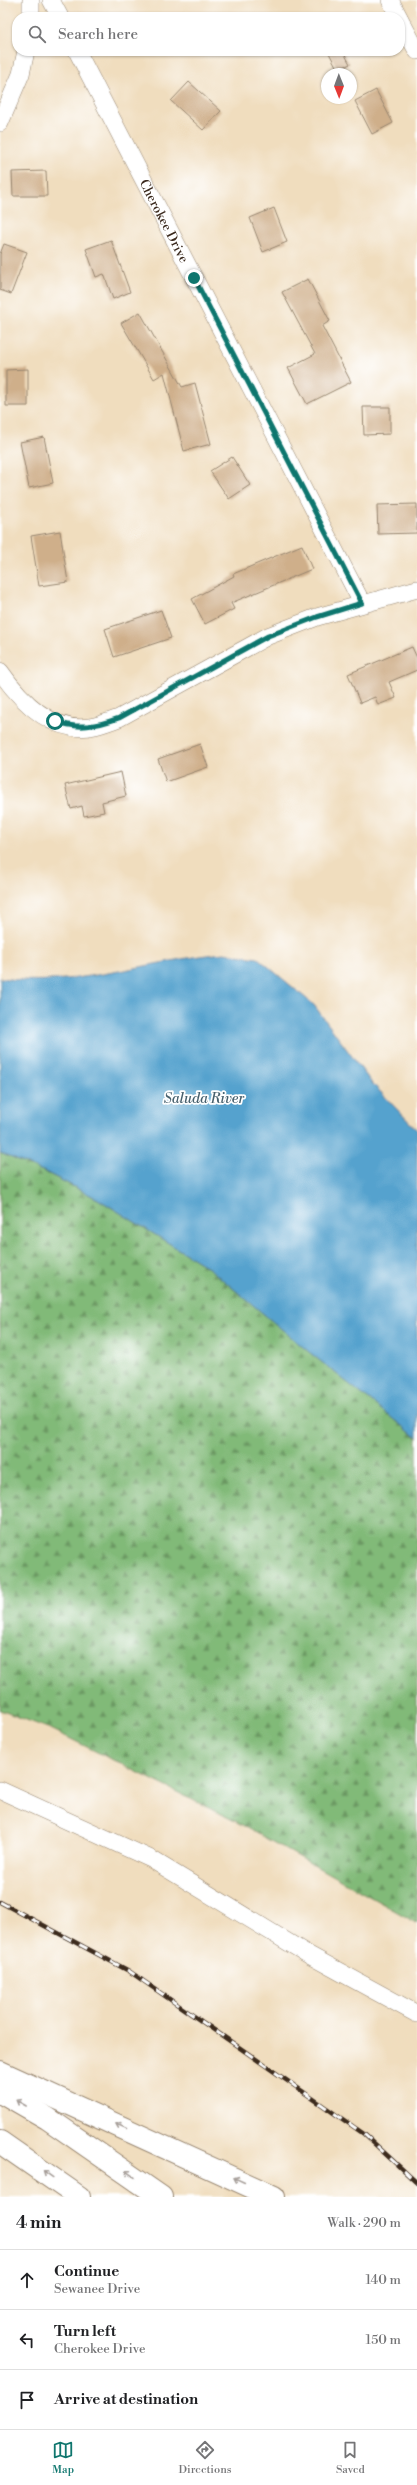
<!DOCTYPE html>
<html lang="en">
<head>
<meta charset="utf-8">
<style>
  :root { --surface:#fff; --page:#f2f2f2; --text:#202124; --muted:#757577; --line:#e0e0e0; --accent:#0f766e }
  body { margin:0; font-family:"Libre Bodoni",serif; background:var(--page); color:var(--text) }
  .compass { position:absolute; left:321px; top:68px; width:36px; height:36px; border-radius:50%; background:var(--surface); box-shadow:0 1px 3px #0004; rotate:179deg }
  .stop { position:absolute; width:12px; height:12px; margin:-9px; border:3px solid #0f766e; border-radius:50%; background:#fff }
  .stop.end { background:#0f766e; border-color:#fff; box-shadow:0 1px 4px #0008 }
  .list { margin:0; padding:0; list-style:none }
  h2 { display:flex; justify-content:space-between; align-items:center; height:52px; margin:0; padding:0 16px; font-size:17px }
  h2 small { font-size:13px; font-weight:400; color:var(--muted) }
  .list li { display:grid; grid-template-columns:26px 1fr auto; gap:12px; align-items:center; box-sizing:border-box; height:60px; padding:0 16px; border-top:1px solid var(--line) }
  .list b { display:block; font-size:15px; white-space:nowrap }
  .list p { margin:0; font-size:13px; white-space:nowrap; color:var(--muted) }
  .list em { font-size:13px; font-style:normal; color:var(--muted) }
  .icon { flex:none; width:22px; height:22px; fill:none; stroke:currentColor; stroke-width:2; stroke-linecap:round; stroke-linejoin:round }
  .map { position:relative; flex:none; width:417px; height:2197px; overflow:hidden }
  .search { position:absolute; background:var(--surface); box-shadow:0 1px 3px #0004; left:12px; right:12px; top:12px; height:44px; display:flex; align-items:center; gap:10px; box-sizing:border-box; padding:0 14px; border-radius:16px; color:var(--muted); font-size:15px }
  .sheet { height:232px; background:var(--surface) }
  nav { display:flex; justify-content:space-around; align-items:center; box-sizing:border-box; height:56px; border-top:1px solid var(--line); background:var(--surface); font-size:11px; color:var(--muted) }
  nav a { display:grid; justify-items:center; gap:2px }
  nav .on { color:var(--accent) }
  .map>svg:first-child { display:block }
  .forest { fill:url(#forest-firs); stroke:#5e724b }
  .water { fill:#55a2ce; stroke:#486676 }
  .building { fill:#cfaf8a }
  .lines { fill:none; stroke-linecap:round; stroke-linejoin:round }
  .minor-casing { stroke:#96846e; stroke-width:18 }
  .highway-casing { stroke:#96846e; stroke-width:24 }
  .minor { stroke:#fff; stroke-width:17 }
  .highway { stroke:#fff; stroke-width:22 }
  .rail-casing { stroke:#3b2a1e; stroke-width:4.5 }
  .rail { stroke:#fff; stroke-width:3; stroke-dasharray:9; stroke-linecap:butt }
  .oneway { stroke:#a79f9a }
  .route { stroke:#0f766e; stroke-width:5 }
  .labels { text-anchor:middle; stroke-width:3.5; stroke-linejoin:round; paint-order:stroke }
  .street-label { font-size:13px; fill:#3b2a1e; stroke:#fff }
  .water-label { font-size:14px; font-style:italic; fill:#47606d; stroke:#fff }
</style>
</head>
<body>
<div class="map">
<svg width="417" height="2197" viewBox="0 0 417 2197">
  <defs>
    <pattern id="forest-firs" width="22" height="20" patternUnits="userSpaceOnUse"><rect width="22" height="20" fill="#81ba78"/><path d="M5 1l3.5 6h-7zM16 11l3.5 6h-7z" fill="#6b9762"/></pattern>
  </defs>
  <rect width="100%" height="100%" fill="#fff"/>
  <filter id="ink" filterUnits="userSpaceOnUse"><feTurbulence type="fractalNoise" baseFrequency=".025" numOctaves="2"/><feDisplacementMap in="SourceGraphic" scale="8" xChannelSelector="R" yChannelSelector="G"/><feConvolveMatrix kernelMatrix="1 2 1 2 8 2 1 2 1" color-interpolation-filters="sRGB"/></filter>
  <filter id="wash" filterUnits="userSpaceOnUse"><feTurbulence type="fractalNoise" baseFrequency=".012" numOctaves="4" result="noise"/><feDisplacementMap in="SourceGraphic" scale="16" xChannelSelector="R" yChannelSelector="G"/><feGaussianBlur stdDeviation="0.9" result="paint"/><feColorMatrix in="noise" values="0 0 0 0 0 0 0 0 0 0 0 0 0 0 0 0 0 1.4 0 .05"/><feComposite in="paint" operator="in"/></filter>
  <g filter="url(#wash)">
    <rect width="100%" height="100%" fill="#f0ddbe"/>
    <polygon class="forest" points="0,1153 45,1172 98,1199 210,1269 309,1352 417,1438 417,1923 235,1821 53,1730 0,1710"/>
    <path class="water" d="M224,953L258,958L314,1005L371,1082L417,1130V1438L309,1352L210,1269L98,1199L45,1172L0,1153V978C76,989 149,960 224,953Z"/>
    <g id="blocks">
      <g class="building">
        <polygon points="328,51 343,51 350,64 338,70"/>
        <polygon points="189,82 221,111 203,130 171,101"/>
        <polygon points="376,90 393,123 372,134 355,101"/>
        <polygon points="46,171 47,196 13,196 12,172"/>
        <polygon points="274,208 287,242 263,252 250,218"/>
        <polygon points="111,240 130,292 113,299 104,274 96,277 86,249"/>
        <polygon points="4,244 27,252 11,294 0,290 0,254"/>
        <polygon points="308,279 330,321 322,326 351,382 307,404 288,368 315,354 282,292"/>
        <polygon points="140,312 182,387 195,383 211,444 184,451 164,373 154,379 121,323"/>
        <polygon points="28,369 28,406 6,406 6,370"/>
        <polygon points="363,407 390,407 390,434 364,435"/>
        <polygon points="44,437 53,483 29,488 20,442"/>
        <polygon points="232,457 250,485 229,499 210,471"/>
        <polygon points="417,504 417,533 378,534 377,505"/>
        <polygon points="60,531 68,582 39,586 31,536"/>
        <polygon points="302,545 312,569 231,603 234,609 205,624 192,599 234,576 233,574"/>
        <polygon points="161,610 171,638 114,657 105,629"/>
        <polygon points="412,647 417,658 417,670 389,682 396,698 378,705 375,697 360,703 348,674"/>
        <polygon points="200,744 208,767 166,782 158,759"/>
        <polygon points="121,772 126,796 102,802 104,812 84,816 82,806 71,809 65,785"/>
      </g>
    </g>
  </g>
  <g filter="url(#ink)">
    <use href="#blocks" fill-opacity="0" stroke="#96846e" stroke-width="1"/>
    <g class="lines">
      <g class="minor-casing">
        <g id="minor">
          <polyline points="51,0 60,17"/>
          <polyline points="390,0 399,17"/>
          <polyline points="31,17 31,0"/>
          <polyline points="400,19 417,51"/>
          <path id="s1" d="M77,51L362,603"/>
          <polyline points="0,123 21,74 26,51"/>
          <path d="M0,671C21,701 54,736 95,726C103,724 111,721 119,718L268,636L317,617L417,589"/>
          <polyline points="0,1790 151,1859 309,1955 417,2014"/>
        </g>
      </g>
      <g class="highway-casing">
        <g id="highway">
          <polyline points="0,2072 274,2197"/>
          <polyline points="0,2091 47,2118 161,2197"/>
          <polyline points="0,2142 79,2197"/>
        </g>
      </g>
      <use href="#minor" class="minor"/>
      <use href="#highway" class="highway"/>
      <g class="rail-casing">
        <polyline id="rail" points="0,1902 129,1971 364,2134 417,2183"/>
      </g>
      <use href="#rail" class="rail"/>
    </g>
    <defs><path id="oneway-shaft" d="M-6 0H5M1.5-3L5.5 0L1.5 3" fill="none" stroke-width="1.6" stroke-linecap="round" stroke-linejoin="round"/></defs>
    <g class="oneway">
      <use href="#oneway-shaft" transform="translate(21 2103) rotate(-150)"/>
      <use href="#oneway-shaft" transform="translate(121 2126) rotate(-156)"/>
      <use href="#oneway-shaft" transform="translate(48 2174) rotate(-144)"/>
      <use href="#oneway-shaft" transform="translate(130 2174) rotate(-145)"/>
      <use href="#oneway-shaft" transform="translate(239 2180) rotate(-155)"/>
    </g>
  </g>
  <g class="lines" filter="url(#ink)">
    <path class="route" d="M55,721C78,730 97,726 119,718L268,636L317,617L362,603L194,278"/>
  </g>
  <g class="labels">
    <g class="street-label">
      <text dy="5" stroke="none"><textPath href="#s1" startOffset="191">Cherokee Drive</textPath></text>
    </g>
    <g class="water-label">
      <text x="204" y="1103">Saluda River</text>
    </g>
  </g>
</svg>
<svg class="compass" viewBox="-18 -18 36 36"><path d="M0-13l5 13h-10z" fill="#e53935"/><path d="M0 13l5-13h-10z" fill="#757577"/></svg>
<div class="stop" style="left:55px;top:721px"></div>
<div class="stop end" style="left:194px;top:278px"></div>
<div class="search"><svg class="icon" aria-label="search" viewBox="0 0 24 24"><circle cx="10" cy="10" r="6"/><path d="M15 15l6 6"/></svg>Search here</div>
</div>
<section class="sheet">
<h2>4 min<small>Walk · 290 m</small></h2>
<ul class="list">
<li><svg class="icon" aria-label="ahead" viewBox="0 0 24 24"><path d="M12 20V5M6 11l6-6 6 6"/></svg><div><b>Continue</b><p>Sewanee Drive</p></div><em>140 m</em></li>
<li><svg class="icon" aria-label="left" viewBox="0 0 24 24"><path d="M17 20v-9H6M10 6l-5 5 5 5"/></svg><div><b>Turn left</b><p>Cherokee Drive</p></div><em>150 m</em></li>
<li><svg class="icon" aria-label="arrive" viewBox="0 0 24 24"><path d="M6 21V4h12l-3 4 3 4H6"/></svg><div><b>Arrive at destination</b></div></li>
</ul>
</section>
<nav>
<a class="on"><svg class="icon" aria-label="map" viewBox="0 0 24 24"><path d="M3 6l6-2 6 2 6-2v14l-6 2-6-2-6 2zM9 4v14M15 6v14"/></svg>Map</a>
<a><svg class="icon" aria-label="directions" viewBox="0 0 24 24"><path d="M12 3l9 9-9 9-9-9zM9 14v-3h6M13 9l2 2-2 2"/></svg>Directions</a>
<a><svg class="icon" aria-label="saved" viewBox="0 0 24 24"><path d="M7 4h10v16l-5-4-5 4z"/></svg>Saved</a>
</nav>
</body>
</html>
